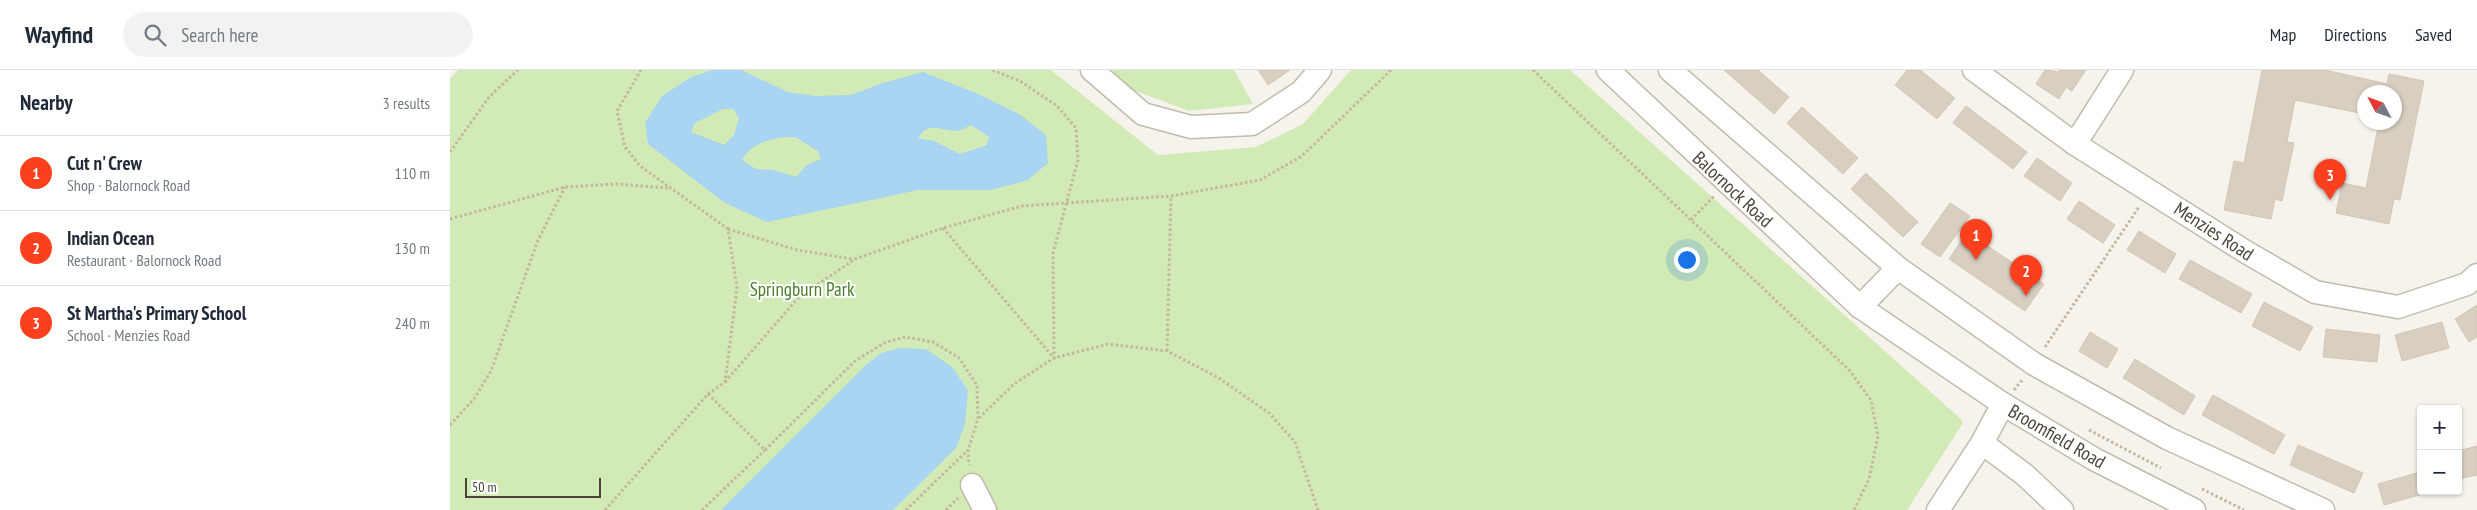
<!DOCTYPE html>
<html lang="en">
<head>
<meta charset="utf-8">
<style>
  :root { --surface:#fff; --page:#f2f2f3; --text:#1f2937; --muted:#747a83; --line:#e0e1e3; --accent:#fc3f1d }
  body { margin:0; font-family:"PT Sans Narrow",sans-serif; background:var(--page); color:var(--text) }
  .controls { position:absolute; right:15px; bottom:15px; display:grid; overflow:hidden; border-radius:5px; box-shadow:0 1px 4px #0004 }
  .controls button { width:45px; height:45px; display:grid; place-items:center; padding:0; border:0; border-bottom:1px solid var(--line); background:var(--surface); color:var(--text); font:25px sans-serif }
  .compass { position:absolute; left:1907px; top:15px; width:45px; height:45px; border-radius:50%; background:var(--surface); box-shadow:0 1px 4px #0004; rotate:311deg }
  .scale { position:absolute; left:15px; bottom:12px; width:136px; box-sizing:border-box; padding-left:5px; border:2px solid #4b4439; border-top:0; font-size:14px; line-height:18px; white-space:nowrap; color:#4b4439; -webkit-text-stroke:4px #fff; paint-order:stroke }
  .you { position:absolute; left:1236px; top:189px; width:18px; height:18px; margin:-12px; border:4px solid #fff; border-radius:50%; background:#1a73e8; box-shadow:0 0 0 8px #1a73e833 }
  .badge { display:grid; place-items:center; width:32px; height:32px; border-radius:50%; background:var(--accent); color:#fff; font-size:16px; font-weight:700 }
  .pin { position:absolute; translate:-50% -41px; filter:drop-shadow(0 1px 2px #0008) }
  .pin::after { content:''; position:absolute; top:26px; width:18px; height:15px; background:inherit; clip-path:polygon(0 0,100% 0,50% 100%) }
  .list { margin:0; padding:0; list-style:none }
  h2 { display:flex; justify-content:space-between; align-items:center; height:65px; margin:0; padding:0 20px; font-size:21px }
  h2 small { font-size:16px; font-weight:400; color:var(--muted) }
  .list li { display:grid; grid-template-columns:32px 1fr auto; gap:15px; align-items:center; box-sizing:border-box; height:75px; padding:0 20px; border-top:1px solid var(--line) }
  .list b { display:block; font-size:19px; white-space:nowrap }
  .list p { margin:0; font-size:16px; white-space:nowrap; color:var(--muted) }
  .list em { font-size:16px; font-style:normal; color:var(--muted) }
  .icon { flex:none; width:28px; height:28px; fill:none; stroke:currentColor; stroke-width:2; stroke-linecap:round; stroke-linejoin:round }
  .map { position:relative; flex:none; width:2027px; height:440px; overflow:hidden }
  header { display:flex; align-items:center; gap:30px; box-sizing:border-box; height:70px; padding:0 25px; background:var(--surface); border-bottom:1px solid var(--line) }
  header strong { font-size:24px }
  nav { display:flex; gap:28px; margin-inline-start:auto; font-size:18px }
  .search { width:350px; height:45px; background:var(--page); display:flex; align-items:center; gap:12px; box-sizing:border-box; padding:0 18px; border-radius:28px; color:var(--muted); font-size:19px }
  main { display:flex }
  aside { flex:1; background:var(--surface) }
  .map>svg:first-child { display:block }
  .green { fill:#d2eab5 }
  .water { fill:#a9d4f2; fill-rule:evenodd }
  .building { fill:#d8cfc1; stroke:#d3c7b4 }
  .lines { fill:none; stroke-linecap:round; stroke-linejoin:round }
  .minor-casing { stroke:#c2bbae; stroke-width:25 }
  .path { stroke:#c4b79f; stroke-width:3; stroke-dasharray:2.5 2.5; stroke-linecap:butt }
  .minor { stroke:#fff; stroke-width:22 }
  .labels { text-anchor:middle; stroke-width:4; stroke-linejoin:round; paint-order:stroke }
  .street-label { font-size:19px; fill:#4b4439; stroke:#fff }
  .park-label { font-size:19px; fill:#4a7f2a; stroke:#fff }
</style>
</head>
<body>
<header>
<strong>Wayfind</strong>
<div class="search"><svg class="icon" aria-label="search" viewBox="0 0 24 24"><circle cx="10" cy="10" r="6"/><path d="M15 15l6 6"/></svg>Search here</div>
<nav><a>Map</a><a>Directions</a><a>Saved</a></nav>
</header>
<main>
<aside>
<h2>Nearby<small>3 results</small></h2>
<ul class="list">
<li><span class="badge">1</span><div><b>Cut n' Crew</b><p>Shop · Balornock Road</p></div><em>110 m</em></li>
<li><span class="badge">2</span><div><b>Indian Ocean</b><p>Restaurant · Balornock Road</p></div><em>130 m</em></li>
<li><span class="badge">3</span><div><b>St Martha's Primary School</b><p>School · Menzies Road</p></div><em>240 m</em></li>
</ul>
</aside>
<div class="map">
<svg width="2027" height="440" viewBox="0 0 2027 440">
  <rect width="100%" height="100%" fill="#f6f3ec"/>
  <g class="green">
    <polygon points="8,0 601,0 708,85 806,77 853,54 901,0 1120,0 1511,349 1513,353 1457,440 0,440 0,9"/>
    <polygon points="662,0 784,0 803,34 739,41 678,18"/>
  </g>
  <g class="water">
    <path d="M263,0H291L338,22L366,26L401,25L430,14L473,2L526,23L569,44L596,65L598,93L578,110L541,120H468L317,152L275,133L198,74L195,53L212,26L241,7ZM273,39H283L289,48L284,65L274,75L241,62L245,53ZM521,55L539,67L537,75L510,84L484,71L468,68C479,51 489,60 506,61C511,61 517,57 521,55ZM345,67L368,81L371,89L357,95L346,107L323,100L306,99L292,90C303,71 325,67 345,67Z"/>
    <polygon points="450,278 476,279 502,297 518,320 515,354 506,378 443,440 271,440 416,295 431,283"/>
  </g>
  <g class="building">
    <polygon points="808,0 840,0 818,15"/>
    <polygon points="1274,0 1308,0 1339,27 1324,44"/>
    <polygon points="1457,0 1470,0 1505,28 1487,49 1445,15"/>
    <polygon points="1595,0 1608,2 1610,0 1636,0 1622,21 1616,17 1609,29 1586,14"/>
    <polygon points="1812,0 1875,0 1937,14 1939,4 1974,11 1950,130 1944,129 1939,154 1886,143 1892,113 1916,118 1929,52 1944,52 1944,22 1914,22 1914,44 1845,30 1837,72 1844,73 1832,131 1825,129 1821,149 1774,140 1784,91 1794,93"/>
    <polygon points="1516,36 1577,82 1563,99 1503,53"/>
    <polygon points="1352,37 1408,88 1393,104 1337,53"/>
    <polygon points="1587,88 1622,113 1610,131 1574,106"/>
    <polygon points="1416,103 1468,152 1453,167 1401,119"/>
    <polygon points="1629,131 1665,155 1653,173 1617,149"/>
    <polygon points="1500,133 1520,146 1490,187 1471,174"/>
    <polygon points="1689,161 1726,184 1715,203 1677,180"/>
    <polygon points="1517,162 1594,214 1575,241 1499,189"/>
    <polygon points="1740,190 1802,224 1791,243 1729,209"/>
    <polygon points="1814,232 1863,257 1850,281 1802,256"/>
    <polygon points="2027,235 2027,267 2019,272 2005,249"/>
    <polygon points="1992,252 1999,278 1952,291 1945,265"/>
    <polygon points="1876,259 1930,265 1927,292 1873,287"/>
    <polygon points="1640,262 1668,279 1657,298 1629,281"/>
    <polygon points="1685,289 1745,326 1734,345 1673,308"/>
    <polygon points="1763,325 1835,365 1824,384 1752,345"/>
    <polygon points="1848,375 1913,403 1904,423 1840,395"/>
    <polygon points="2027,376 2027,405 2008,409 2008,381"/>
    <polygon points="1970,402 1971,421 1976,423 1934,435 1928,414"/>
  </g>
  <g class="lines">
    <g class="minor-casing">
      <g id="minor">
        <polyline points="642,0 693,44 741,57 802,54 851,22 870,0"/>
        <polyline points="1158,0 1410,237 1553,334 1644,389 1744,440"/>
        <polyline points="1220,0 1448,198 1584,294 1717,368 1873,440"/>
        <polyline points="1524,0 1625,74 1796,182 1865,222 1948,237 2017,214 2027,205"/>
        <polyline points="1625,74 1672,0"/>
        <polyline points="1410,237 1448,198"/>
        <polyline points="1532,373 1575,405 1612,440"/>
        <polyline points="522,415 535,440"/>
        <polyline points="1488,440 1532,373 1553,334"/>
      </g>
    </g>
    <g class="path">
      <polyline points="1083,0 1399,300 1421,330 1428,366 1419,409 1404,440"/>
      <polyline points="0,82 40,26 68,0"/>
      <polyline points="0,149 115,117 166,114 218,118"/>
      <polyline points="1241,150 1265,125"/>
      <polyline points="493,158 604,288 603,183 628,90 626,58 607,36 570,11 542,0"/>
      <polyline points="278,159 347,180 403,189"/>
      <polyline points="1595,277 1689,137"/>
      <polyline points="717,281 721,126"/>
      <polyline points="275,312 349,227 405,189 493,158 572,136 721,126 810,110 852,86 941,0"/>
      <polyline points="1564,320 1573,309"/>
      <polyline points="258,324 315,380 405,291 434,273 455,267 483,272 509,288 527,315 528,349 518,380 519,395"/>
      <polyline points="529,348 564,314 604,288 658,274 717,281 769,308 819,343 845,372 868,440"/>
      <polyline points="0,355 24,329 41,301 88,170 115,117"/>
      <polyline points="1639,360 1711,398"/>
      <polyline points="1752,419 1794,440"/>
      <polyline points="155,440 258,324 275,312 287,218 278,159 190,96 175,77 167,41 191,0"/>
      <polyline points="252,440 315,380"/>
      <polyline points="456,440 518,380"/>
      <polyline points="496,440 508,428"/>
    </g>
    <use href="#minor" class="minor"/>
  </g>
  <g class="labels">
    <g class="street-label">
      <text transform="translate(1283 119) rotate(43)" y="7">Balornock Road</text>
      <text transform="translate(1764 161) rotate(33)" y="7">Menzies Road</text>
      <text transform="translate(1607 366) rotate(30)" y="7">Broomfield Road</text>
    </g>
    <g class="park-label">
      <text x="352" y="226">Springburn Park</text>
    </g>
  </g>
</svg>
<div class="controls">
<button>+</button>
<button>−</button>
</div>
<svg class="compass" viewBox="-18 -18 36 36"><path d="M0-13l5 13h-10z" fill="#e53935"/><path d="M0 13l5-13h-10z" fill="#747a83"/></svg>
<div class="scale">50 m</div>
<div class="you"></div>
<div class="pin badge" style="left:1526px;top:190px">1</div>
<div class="pin badge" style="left:1576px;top:226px">2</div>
<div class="pin badge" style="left:1880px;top:130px">3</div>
</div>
</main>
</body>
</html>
